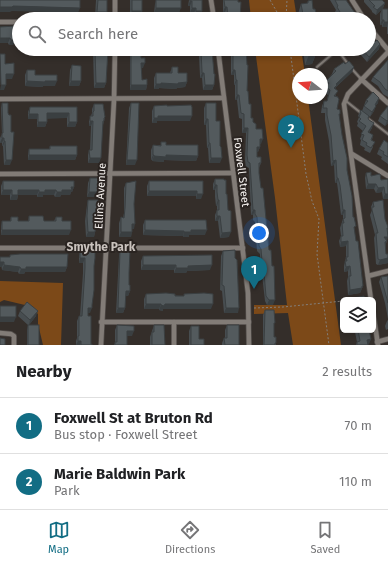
<!DOCTYPE html>
<html lang="en">
<head>
<meta charset="utf-8">
<style>
  :root { --surface:#fff; --page:#f2f2f2; --text:#202124; --muted:#757577; --line:#e0e0e0; --accent:#126d84 }
  body { margin:0; font-family:"Fira Sans",sans-serif; background:var(--page); color:var(--text) }
  .controls { position:absolute; right:12px; bottom:12px; display:grid; overflow:hidden; border-radius:6px; box-shadow:0 2px 6px #0003 }
  .controls button { width:36px; height:36px; display:grid; place-items:center; padding:0; border:0; border-bottom:1px solid var(--line); background:var(--surface); color:var(--text); font:20px sans-serif }
  .compass { position:absolute; left:292px; top:68px; width:36px; height:36px; border-radius:50%; background:var(--surface); box-shadow:0 2px 6px #0003; rotate:287deg }
  .you { position:absolute; left:259px; top:233px; width:14px; height:14px; margin:-10px; border:3px solid #fff; border-radius:50%; background:#1a73e8; box-shadow:0 0 0 6px #1a73e833 }
  .badge { display:grid; place-items:center; width:26px; height:26px; border-radius:50%; background:var(--accent); color:#fff; font-size:13px; font-weight:700 }
  .pin { position:absolute; translate:-50% -33px; filter:drop-shadow(0 1px 2px #0008) }
  .pin::after { content:''; position:absolute; top:21px; width:14px; height:12px; background:inherit; clip-path:polygon(0 0,100% 0,50% 100%) }
  .list { margin:0; padding:0; list-style:none }
  h2 { display:flex; justify-content:space-between; align-items:center; height:52px; margin:0; padding:0 16px; font-size:17px }
  h2 small { font-size:13px; font-weight:400; color:var(--muted) }
  .list li { display:grid; grid-template-columns:26px 1fr auto; gap:12px; align-items:center; box-sizing:border-box; height:56px; padding:0 16px; border-top:1px solid var(--line) }
  .list b { display:block; font-size:15px; white-space:nowrap }
  .list p { margin:0; font-size:13px; white-space:nowrap; color:var(--muted) }
  .list em { font-size:13px; font-style:normal; color:var(--muted) }
  .icon { flex:none; width:22px; height:22px; fill:none; stroke:currentColor; stroke-width:2; stroke-linecap:round; stroke-linejoin:round }
  .map { position:relative; flex:none; width:388px; height:345px; overflow:hidden }
  .search { position:absolute; background:var(--surface); box-shadow:0 2px 6px #0003; left:12px; right:12px; top:12px; height:44px; display:flex; align-items:center; gap:10px; box-sizing:border-box; padding:0 14px; border-radius:22px; color:var(--muted); font-size:15px }
  .sheet { height:164px; background:var(--surface) }
  nav { display:flex; justify-content:space-around; align-items:center; box-sizing:border-box; height:56px; border-top:1px solid var(--line); background:var(--surface); font-size:11px; color:var(--muted) }
  nav a { display:grid; justify-items:center; gap:2px }
  nav .on { color:var(--accent) }
  .map>svg:first-child { display:block }
  .green { fill:#7c4918 }
  .lines { fill:none; stroke-linecap:round; stroke-linejoin:round }
  .lane-casing { stroke:#504b48; stroke-width:4 }
  .street-casing { stroke:#504b48; stroke-width:6 }
  .path { stroke:#847f7b; stroke-width:1; stroke-dasharray:2 2; stroke-linecap:butt }
  .lane { stroke:#827c77; stroke-width:2 }
  .street { stroke:#827c77; stroke-width:4.5 }
  .wall { fill:#474d50 }
  .shaded-wall { fill:#3a3f41 }
  .building { fill:#535a5d; stroke:#3a3f41 }
  .labels { text-anchor:middle; stroke-width:4; stroke-linejoin:round; paint-order:stroke }
  .street-label { font-size:11px; fill:#f8f4f1; stroke:#2a2421 }
  .neighbourhood-label { font-size:12px; font-weight:bold; fill:#c9c2bd; stroke:#2a2421 }
</style>
</head>
<body>
<div class="map">
<svg width="388" height="345" viewBox="0 0 388 345">
  <rect width="100%" height="100%" fill="#342e2a"/>
  <g class="green">
    <polygon points="249,0 294,0 297,19 251,19"/>
    <polygon points="255,49 301,49 305,74 298,74 298,98 308,98 341,345 293,345 288,313 254,314 254,305 287,305 275,198"/>
    <polygon points="0,281 63,283 61,345 43,345 38,324 38,314 29,306 4,300 0,302"/>
  </g>
  <g class="lines">
    <g class="lane-casing">
      <g id="lane">
        <polyline points="337,49 348,64"/>
        <polyline points="317,67 337,50"/>
        <polyline points="352,69 361,79"/>
        <polyline points="346,101 361,113"/>
        <polyline points="366,117 388,134"/>
      </g>
    </g>
    <g class="street-casing">
      <g id="street">
        <polyline points="211,0 214,19"/>
        <polyline points="352,0 364,19"/>
        <polyline points="115,19 115,0"/>
        <polyline points="0,22 19,22"/>
        <polyline points="369,27 388,50"/>
        <polyline points="218,49 248,293 249,345"/>
        <polyline points="361,79 388,103"/>
        <polyline points="0,99 224,98"/>
        <polyline points="352,154 388,176"/>
        <polyline points="0,174 233,173"/>
        <polyline points="0,248 243,248"/>
        <polyline points="368,276 388,271"/>
        <polyline points="371,300 344,104 348,94 388,52"/>
        <polyline points="373,312 378,345"/>
        <polyline points="101,322 249,322"/>
        <polyline points="174,322 174,345"/>
        <polyline points="0,333 11,334 14,336 14,345"/>
        <polyline points="377,342 388,339"/>
        <polyline points="101,345 114,100 115,49"/>
      </g>
    </g>
    <g class="path">
      <polyline points="270,0 281,19"/>
      <polyline points="286,19 287,0"/>
      <polyline points="290,49 306,174 312,201 319,219 317,254 329,345"/>
      <polyline points="349,300 354,299"/>
      <polyline points="254,308 283,307 343,301"/>
    </g>
    <use href="#lane" class="lane"/>
    <use href="#street" class="street"/>
  </g>
  <g class="wall">
    <polygon points="96,0 107,0 107,12 105,17 95,17"/>
    <polygon points="130,0 142,0 142,11 140,16 130,16"/>
    <polygon points="156,0 181,0 179,13 154,13 155,4"/>
    <polygon points="189,0 202,0 200,16 194,16 194,13 190,13 190,6 188,6"/>
    <polygon points="223,0 238,0 240,19 226,19 225,12 223,12"/>
    <polygon points="330,0 346,0 348,3 359,19 336,19 337,15 335,12 336,10"/>
    <polygon points="364,0 382,0 385,3 383,8 376,15 372,12 372,11 364,2"/>
    <polygon points="308,1 313,9 317,19 299,19 298,14 301,4 307,4"/>
    <polygon points="382,9 388,9 388,34 387,34 387,26 387,27 382,27 382,25 380,25 380,14"/>
    <polygon points="0,27 19,28 19,43 14,43 13,45 9,45 8,43 0,43"/>
    <polygon points="375,42 380,44 379,49 367,62 360,54 361,51 359,49 369,49"/>
    <polygon points="93,49 108,49 106,83 104,88 94,88"/>
    <polygon points="130,49 141,49 141,58 143,68 141,68 142,80 147,85 146,90 130,90"/>
    <polygon points="197,49 212,49 214,85 212,90 203,90 202,78 200,78 200,76 199,56 198,56"/>
    <polygon points="229,49 247,49 247,91 249,104 251,118 256,129 261,144 260,144 260,147 258,152 257,152 257,157 261,163 259,168 259,173 273,305 267,305 265,301 261,266 260,266 260,254 257,251 255,222 253,220 253,215 251,215 249,168 246,167 245,160 246,133 242,133 242,119 239,118 237,100 235,100 235,85 234,85 234,75 231,75 231,54 229,54"/>
    <polygon points="303,49 315,49 316,54 312,64 305,65"/>
    <polygon points="388,60 388,97 383,94 378,86 371,81 373,77"/>
    <polygon points="345,64 354,67 352,72 336,87 335,89 337,109 339,116 354,230 363,286 360,293 348,295 347,281 348,277 348,271 344,272 344,266 346,257 346,246 340,247 339,241 341,236 340,228 343,219 343,215 341,215 338,190 337,183 335,183 334,165 331,166 329,141 325,120 325,113 321,113 322,106 324,101 327,101 328,95 324,92 326,87 324,86 326,81 332,74 334,69"/>
    <polygon points="72,65 81,81 79,86 69,86 70,70"/>
    <polygon points="172,67 187,82 185,87 177,88 176,89 159,88 159,89 154,89 154,78 156,73 170,73"/>
    <polygon points="27,70 35,75 55,86 43,86 43,87 25,86 25,75"/>
    <polygon points="366,100 378,103 375,106 374,111 370,117 369,116 368,118 372,128 369,133 373,135 372,140 373,147 370,153 364,150 365,148 360,145 361,140 360,139 363,131 357,126 358,123 357,122 359,117 358,116 360,111 362,111"/>
    <polygon points="2,103 10,165 4,165 3,146 2,146 2,143 0,143 0,138 2,134 1,108"/>
    <polygon points="131,103 135,165 126,165 129,108"/>
    <polygon points="206,103 216,121 220,163 209,163 208,148 207,148 206,125 204,125 204,108"/>
    <polygon points="94,104 105,117 103,125 99,163 88,163 88,155 89,150 90,150 91,126 89,126 89,121 92,113 92,109"/>
    <polygon points="154,106 167,106 190,121 157,121 157,123 152,123 152,111"/>
    <polygon points="30,107 77,107 77,122 75,127 67,127 67,118 47,118 47,122 45,127 37,127 37,119 28,119 28,112"/>
    <polygon points="388,107 388,123 385,126 378,121 380,116"/>
    <polygon points="388,143 388,164 381,159 382,157 377,154 379,149"/>
    <polygon points="153,145 166,145 198,156 196,161 164,160 164,162 152,161 152,160 151,160 151,150"/>
    <polygon points="50,146 77,155 75,160 28,160 28,154 29,149 49,149"/>
    <polygon points="366,173 381,180 388,199 383,199 382,192 376,193 374,189 366,189 365,178"/>
    <polygon points="90,178 98,192 97,197 87,197 88,183"/>
    <polygon points="215,179 226,194 229,237 220,238 218,221 215,221 215,215 217,210 217,206 216,206 215,197 215,190 213,190 213,184"/>
    <polygon points="3,181 74,187 72,192 71,192 70,195 61,195 60,197 55,197 54,195 43,195 43,197 37,197 37,195 18,195 17,200 10,200 10,195 1,195 1,186"/>
    <polygon points="149,181 203,181 201,199 196,199 196,196 147,196 147,186"/>
    <polygon points="126,183 134,204 134,229 132,229 131,237 119,237 119,223 121,217 123,218 124,213 124,188"/>
    <polygon points="88,200 100,214 96,226 95,232 94,237 86,237 85,221 87,205"/>
    <polygon points="373,202 385,219 388,231 387,241 385,246 386,254 388,258 388,263 378,265 376,264 374,238 375,235 370,215 372,210 371,207"/>
    <polygon points="29,216 44,221 54,221 56,217 62,221 69,235 1,235 1,226 2,221 10,221 11,217 18,221 28,221"/>
    <polygon points="145,220 205,235 189,235 189,237 183,237 183,236 143,235 143,225"/>
    <polygon points="80,251 94,266 90,313 88,313 88,316 91,344 92,345 76,345 76,341 77,338 77,321 79,316 80,316 83,273 83,263 79,263 79,256"/>
    <polygon points="120,251 129,273 129,285 130,291 128,296 125,296 125,308 123,313 116,313 119,256"/>
    <polygon points="223,251 235,258 238,313 224,313 222,291 220,290 221,256"/>
    <polygon points="10,255 67,267 65,272 25,272 24,274 19,274 18,272 2,270 0,257 10,257"/>
    <polygon points="143,256 210,270 187,271 186,273 174,273 174,270 141,270 141,261"/>
    <polygon points="388,276 388,319 385,303 379,282 381,277"/>
    <polygon points="146,294 184,296 184,294 211,309 163,309 163,311 159,310 159,309 144,309 144,299"/>
    <polygon points="265,310 274,327 274,337 276,345 263,345 263,315"/>
    <polygon points="20,311 36,316 29,325 39,345 27,345 27,330 28,325 18,316"/>
    <polygon points="388,320 388,329 386,330 385,326 387,321"/>
    <polygon points="117,325 132,336 127,336 127,345 114,345 115,343 115,330"/>
    <polygon points="154,325 165,345 150,345 150,337"/>
    <polygon points="227,325 239,345 222,345 222,343 224,338 225,338 225,330"/>
    <polygon points="191,326 199,339 204,345 189,345 189,331"/>
    <polygon points="353,330 369,330 371,339 368,345 356,345 357,342 355,332 354,332"/>
  </g>
  <g class="shaded-wall">
    <polygon points="190,1 192,1 190,6 188,6"/>
    <polygon points="385,3 383,8 376,15 377,10"/>
    <polygon points="13,6 80,8 78,13 12,11 10,12 0,12 0,7"/>
    <polygon points="225,7 227,7 225,12 223,12"/>
    <polygon points="156,8 181,8 179,13 154,13"/>
    <polygon points="192,8 196,8 194,13 190,13"/>
    <polygon points="132,11 142,11 140,16 130,16"/>
    <polygon points="196,11 202,11 200,16 194,16"/>
    <polygon points="97,12 107,12 105,17 95,17"/>
    <polygon points="382,20 384,20 382,25 380,25"/>
    <polygon points="384,22 388,22 387,27 382,27"/>
    <polygon points="0,38 10,38 8,43 0,43"/>
    <polygon points="14,38 19,38 19,43 14,43 13,45 9,45 11,40"/>
    <polygon points="380,44 379,49 367,62 369,57"/>
    <polygon points="231,49 233,49 231,54 229,54"/>
    <polygon points="199,51 201,51 199,56 198,56"/>
    <polygon points="316,54 312,64 305,65 309,55"/>
    <polygon points="141,63 145,63 143,68 140,68"/>
    <polygon points="354,67 352,72 336,87 335,90 332,93 336,84"/>
    <polygon points="233,70 235,70 234,75 231,75"/>
    <polygon points="202,73 204,73 202,78 200,78"/>
    <polygon points="6,74 14,74 12,79 4,79"/>
    <polygon points="236,80 237,80 235,85 234,85"/>
    <polygon points="27,81 57,81 55,86 43,86 43,87 25,86"/>
    <polygon points="71,81 81,81 79,86 69,86"/>
    <polygon points="187,82 185,87 177,88 176,89 159,88 159,89 154,89 156,84 161,83 178,83"/>
    <polygon points="96,83 106,83 104,88 94,88"/>
    <polygon points="1,85 6,85 4,90 0,90"/>
    <polygon points="131,85 147,85 146,90 130,90"/>
    <polygon points="205,85 214,85 212,90 203,90"/>
    <polygon points="237,95 239,95 237,100 235,100"/>
    <polygon points="379,98 378,103 374,108 376,103"/>
    <polygon points="376,106 374,111 370,117 372,112"/>
    <polygon points="47,113 69,113 67,118 45,119"/>
    <polygon points="29,114 38,114 37,119 28,119"/>
    <polygon points="158,116 192,116 190,121 157,121 157,123 152,123 154,118"/>
    <polygon points="206,119 208,119 206,125 204,125"/>
    <polygon points="388,120 388,123 385,126 387,121"/>
    <polygon points="90,121 93,121 91,126 89,126"/>
    <polygon points="38,122 47,122 45,127 37,127"/>
    <polygon points="69,122 77,122 75,127 67,127"/>
    <polygon points="374,123 372,128 366,137 368,132"/>
    <polygon points="244,128 248,128 246,133 242,133"/>
    <polygon points="2,138 4,138 2,143 0,143"/>
    <polygon points="260,139 263,139 261,144 258,144"/>
    <polygon points="4,141 5,141 3,146 2,146"/>
    <polygon points="209,143 210,143 208,148 207,148"/>
    <polygon points="257,147 260,147 258,152 255,152"/>
    <polygon points="29,155 77,155 75,160 28,160"/>
    <polygon points="153,155 154,155 152,160 151,160"/>
    <polygon points="166,155 198,156 196,161 164,160 164,162 152,161 154,156"/>
    <polygon points="90,158 101,158 99,163 88,163"/>
    <polygon points="211,158 222,158 220,163 209,163"/>
    <polygon points="6,160 12,160 10,165 4,165"/>
    <polygon points="127,160 137,160 135,165 126,165"/>
    <polygon points="336,160 334,165 331,166 333,161"/>
    <polygon points="337,178 338,178 337,183 335,183"/>
    <polygon points="368,184 376,184 374,189 366,189"/>
    <polygon points="215,185 217,185 215,190 213,190"/>
    <polygon points="71,187 74,187 72,192 71,192 70,195 61,195 60,197 55,197 57,192"/>
    <polygon points="384,187 382,192 376,193 378,188"/>
    <polygon points="3,190 12,190 10,195 1,195"/>
    <polygon points="18,190 39,190 37,195 18,195 17,200 10,200 12,195"/>
    <polygon points="45,190 56,190 54,195 43,195 43,197 37,197 39,192"/>
    <polygon points="149,191 197,191 196,196 147,196"/>
    <polygon points="89,192 98,192 97,197 87,197"/>
    <polygon points="197,194 203,194 201,199 196,199"/>
    <polygon points="385,194 388,194 388,199 383,199"/>
    <polygon points="218,200 219,200 217,206 216,206"/>
    <polygon points="253,210 255,210 253,215 251,215"/>
    <polygon points="343,210 345,210 343,215 341,215"/>
    <polygon points="217,216 220,216 218,221 215,221"/>
    <polygon points="132,224 135,224 134,229 131,229"/>
    <polygon points="2,230 71,230 69,235 1,235"/>
    <polygon points="145,230 184,231 183,236 143,235"/>
    <polygon points="191,230 207,230 205,235 189,235 189,237 183,237 184,232"/>
    <polygon points="88,232 95,232 94,237 86,237"/>
    <polygon points="121,232 132,232 131,237 119,237"/>
    <polygon points="231,232 229,237 220,238 222,233"/>
    <polygon points="384,237 388,237 385,246"/>
    <polygon points="348,241 346,246 340,247 341,242"/>
    <polygon points="80,258 85,258 83,263 79,263"/>
    <polygon points="388,258 388,263 378,265 380,260"/>
    <polygon points="0,262 4,262 2,267 0,267"/>
    <polygon points="4,265 20,267 18,272 2,270"/>
    <polygon points="143,265 176,265 174,270 141,270"/>
    <polygon points="212,265 210,270 187,271 186,273 174,273 176,268 188,266"/>
    <polygon points="350,266 348,271 344,272 346,267"/>
    <polygon points="26,267 67,267 65,272 25,272 24,274 19,274 21,269"/>
    <polygon points="362,286 363,286 360,293 348,295 350,290"/>
    <polygon points="126,291 130,291 128,296 124,296"/>
    <polygon points="269,300 275,300 273,305 267,305"/>
    <polygon points="146,304 161,304 159,309 144,309"/>
    <polygon points="165,304 213,304 211,309 163,309 163,311 159,310 161,305"/>
    <polygon points="88,308 92,308 90,313 86,313"/>
    <polygon points="118,308 125,308 123,313 116,313"/>
    <polygon points="226,308 239,308 238,313 224,313"/>
    <polygon points="38,311 36,316 29,325 30,320"/>
    <polygon points="0,317 16,317 14,322 0,322"/>
    <polygon points="127,331 134,331 132,336 125,336"/>
    <polygon points="371,339 369,344 365,345 367,340"/>
    <polygon points="78,341 81,341 80,345 76,345"/>
  </g>
  <g class="building">
    <polygon points="0,0 80,0 80,8 13,6 12,7 0,7"/>
    <polygon points="98,0 107,0 107,12 97,12"/>
    <rect x="132" y="0" width="10" height="11"/>
    <rect x="156" y="0" width="25" height="8"/>
    <polygon points="190,0 202,0 202,11 196,11 196,8 192,8 192,1 190,1"/>
    <polygon points="224,0 238,0 238,2 241,2 240,19 228,19 227,7 225,7"/>
    <polygon points="312,0 313,9 315,9 317,19 304,19 301,4 308,3 308,1"/>
    <polygon points="335,0 346,0 348,3 359,19 341,19 338,13 340,12 337,7 338,6"/>
    <polygon points="369,0 382,0 385,3 377,10 373,7 375,6"/>
    <polygon points="382,9 388,9 388,22 384,22 384,20 382,20"/>
    <polygon points="15,26 15,28 19,28 19,38 14,38 14,40 11,40 10,38 0,38 0,27"/>
    <polygon points="369,36 375,42 377,40 380,44 369,57 362,49 369,49"/>
    <polygon points="95,49 108,49 106,83 96,83"/>
    <polygon points="131,49 141,49 141,58 145,58 145,63 141,63 142,80 147,79 147,85 131,85"/>
    <polygon points="199,49 212,49 214,74 215,74 214,85 205,85 204,73 202,73 202,71 201,51 199,51"/>
    <polygon points="231,49 246,49 247,65 248,65 247,91 248,91 249,104 251,104 251,118 253,118 253,122 256,124 256,129 262,129 263,139 260,139 260,147 257,147 257,157 261,157 261,163 259,163 259,173 261,188 263,188 269,250 271,250 272,266 274,266 275,300 269,300 266,296 263,261 262,261 261,249 259,246 257,217 255,214 255,210 253,210 250,163 248,162 247,155 248,128 244,128 244,114 241,113 239,95 237,95 237,80 236,80 235,70 233,70 233,49"/>
    <polygon points="308,49 315,49 316,54 309,55"/>
    <polygon points="0,54 5,54 5,64 14,63 14,74 6,74 6,85 1,85"/>
    <polygon points="388,60 388,91 385,89 380,82 373,77"/>
    <polygon points="349,61 354,67 336,84 337,85 334,88 338,91 334,96 338,97 338,98 339,99 337,109 340,110 340,114 339,114 342,135 347,158 347,170 352,196 353,217 354,217 356,226 354,227 356,241 358,241 363,286 362,286 362,288 350,290 349,276 351,276 350,266 346,267 345,261 347,261 346,257 348,257 348,241 341,242 341,236 343,236 342,223 344,223 343,219 345,218 345,210 343,210 340,185 338,178 337,178 336,160 333,161 331,135 327,115 327,108 323,108 324,101 327,101 330,90 326,87 329,83 326,81 336,71 334,69 344,62 345,64"/>
    <polygon points="72,65 81,66 81,81 71,81"/>
    <polygon points="172,67 178,67 178,73 187,73 187,82 178,83 178,84 161,83 161,84 156,84 156,73 172,73"/>
    <polygon points="27,70 35,70 35,75 57,75 57,81 45,81 45,82 27,81"/>
    <polygon points="373,92 379,98 376,103 375,105 376,106 372,112 364,106 368,101 366,100"/>
    <polygon points="2,103 8,103 8,113 9,115 11,115 11,132 14,132 12,160 6,160 5,141 4,141 4,138 2,138 2,133 3,133"/>
    <polygon points="131,103 139,103 137,160 127,160"/>
    <polygon points="206,103 216,103 216,121 220,121 220,146 221,147 222,158 211,158 210,143 209,143 208,119 206,119"/>
    <polygon points="94,104 103,104 105,117 104,118 104,121 103,121 101,158 90,158 89,150 92,150 93,121 90,121 90,116 93,116 93,112 94,111"/>
    <polygon points="167,105 167,106 191,105 192,107 192,116 158,116 158,118 154,118 154,106"/>
    <polygon points="388,106 388,120 387,121 380,116"/>
    <polygon points="30,107 77,107 77,122 69,122 69,113 47,113 47,122 38,122 38,114 29,114"/>
    <polygon points="361,110 369,116 368,118 369,120 374,123 368,132 373,135 371,140 375,142 371,148 366,145 367,143 362,140 364,135 361,134 366,126 359,121 361,119 359,117 361,113 360,111"/>
    <polygon points="384,140 388,143 388,157 383,154 384,152 379,149"/>
    <polygon points="161,142 166,142 166,145 198,145 198,156 166,155 166,157 154,156 154,155 153,155 153,145 161,146"/>
    <polygon points="50,146 77,146 77,155 29,155 29,149 50,149"/>
    <polygon points="371,172 371,176 380,174 381,180 388,179 388,194 385,194 384,187 378,188 376,184 368,184 366,173"/>
    <polygon points="90,178 99,178 98,192 89,192"/>
    <polygon points="215,179 224,179 224,180 226,180 226,194 227,194 228,210 231,211 231,232 222,233 220,216 217,216 217,210 219,210 219,200 218,200 217,192 217,185 215,185"/>
    <polygon points="3,181 74,181 74,187 71,187 72,190 62,190 62,192 57,192 56,190 45,190 45,192 39,192 39,190 18,190 18,195 12,195 12,190 3,190"/>
    <polygon points="136,181 134,204 135,224 132,224 132,232 121,232 121,217 124,218 125,208 126,183"/>
    <polygon points="149,181 203,181 203,194 197,194 197,191 149,191"/>
    <polygon points="88,200 98,200 98,202 100,214 98,214 98,219 97,222 96,222 95,232 88,232 87,216"/>
    <polygon points="383,200 385,219 388,227 388,228 387,228 388,237 384,237 387,241 385,242 386,254 388,254 388,258 380,260 378,259 376,233 378,233 372,210 372,207 374,207 373,202"/>
    <polygon points="29,216 43,216 44,221 56,221 56,217 62,217 62,221 71,221 71,230 2,230 2,221 11,221 11,217 18,217 18,221 29,221"/>
    <polygon points="145,220 206,220 207,230 191,230 191,232 184,232 184,231 145,230"/>
    <polygon points="235,250 235,258 237,260 239,308 226,308 224,286 222,285 223,251"/>
    <polygon points="80,251 95,251 95,258 94,266 94,290 92,305 92,308 88,308 88,316 91,316 91,344 92,344 92,345 81,345 81,341 78,341 78,336 79,336 79,316 82,316 85,268 85,258 80,258"/>
    <polygon points="120,251 130,251 129,273 129,285 130,285 130,291 126,291 125,308 118,308"/>
    <polygon points="20,254 68,254 67,267 26,267 26,269 21,269 20,267 4,265 4,262 0,262 0,257 10,257 10,255"/>
    <polygon points="212,255 212,265 188,266 188,268 176,268 176,265 143,265 143,256"/>
    <polygon points="388,276 388,303 381,277"/>
    <polygon points="166,293 175,294 175,296 184,296 184,294 204,293 213,294 213,304 165,304 164,306 161,305 161,304 146,304 146,294"/>
    <polygon points="364,296 365,300 354,300 353,298"/>
    <polygon points="27,302 38,311 30,320 20,311"/>
    <rect x="0" y="306" width="16" height="11"/>
    <polygon points="265,310 274,310 275,323 274,323 274,337 276,337 276,343 275,343 275,345 264,345"/>
    <rect x="28" y="325" width="11" height="20"/>
    <polygon points="117,325 134,326 134,331 127,331 127,345 115,345 115,342 117,342"/>
    <polygon points="154,325 164,325 165,345 152,345 152,332 154,332"/>
    <polygon points="227,325 239,325 239,345 225,345 224,338 227,338"/>
    <polygon points="191,326 199,326 199,339 204,339 204,345 191,345"/>
    <polygon points="358,330 369,330 371,339 367,340 368,345 357,345 357,342 360,341"/>
    <polygon points="0,338 5,339 5,345 0,345"/>
  </g>
  <g class="labels">
    <g class="street-label">
      <text transform="translate(242 172) rotate(83)" y="4">Foxwell Street</text>
      <text transform="translate(100 196) rotate(-87)" y="4">Ellins Avenue</text>
    </g>
    <g class="neighbourhood-label">
      <text x="101" y="251">Smythe Park</text>
    </g>
  </g>
</svg>
<div class="controls">
<button><svg class="icon" aria-label="layers" viewBox="0 0 24 24"><path d="M12 4l9 5-9 5-9-5zM3 14l9 5 9-5"/></svg></button>
</div>
<svg class="compass" viewBox="-18 -18 36 36"><path d="M0-13l5 13h-10z" fill="#e53935"/><path d="M0 13l5-13h-10z" fill="#757577"/></svg>
<div class="you"></div>
<div class="pin badge" style="left:254px;top:289px">1</div>
<div class="pin badge" style="left:291px;top:148px">2</div>
<div class="search"><svg class="icon" aria-label="search" viewBox="0 0 24 24"><circle cx="10" cy="10" r="6"/><path d="M15 15l6 6"/></svg>Search here</div>
</div>
<section class="sheet">
<h2>Nearby<small>2 results</small></h2>
<ul class="list">
<li><span class="badge">1</span><div><b>Foxwell St at Bruton Rd</b><p>Bus stop · Foxwell Street</p></div><em>70 m</em></li>
<li><span class="badge">2</span><div><b>Marie Baldwin Park</b><p>Park</p></div><em>110 m</em></li>
</ul>
</section>
<nav>
<a class="on"><svg class="icon" aria-label="map" viewBox="0 0 24 24"><path d="M3 6l6-2 6 2 6-2v14l-6 2-6-2-6 2zM9 4v14M15 6v14"/></svg>Map</a>
<a><svg class="icon" aria-label="directions" viewBox="0 0 24 24"><path d="M12 3l9 9-9 9-9-9zM9 14v-3h6M13 9l2 2-2 2"/></svg>Directions</a>
<a><svg class="icon" aria-label="saved" viewBox="0 0 24 24"><path d="M7 4h10v16l-5-4-5 4z"/></svg>Saved</a>
</nav>
</body>
</html>
